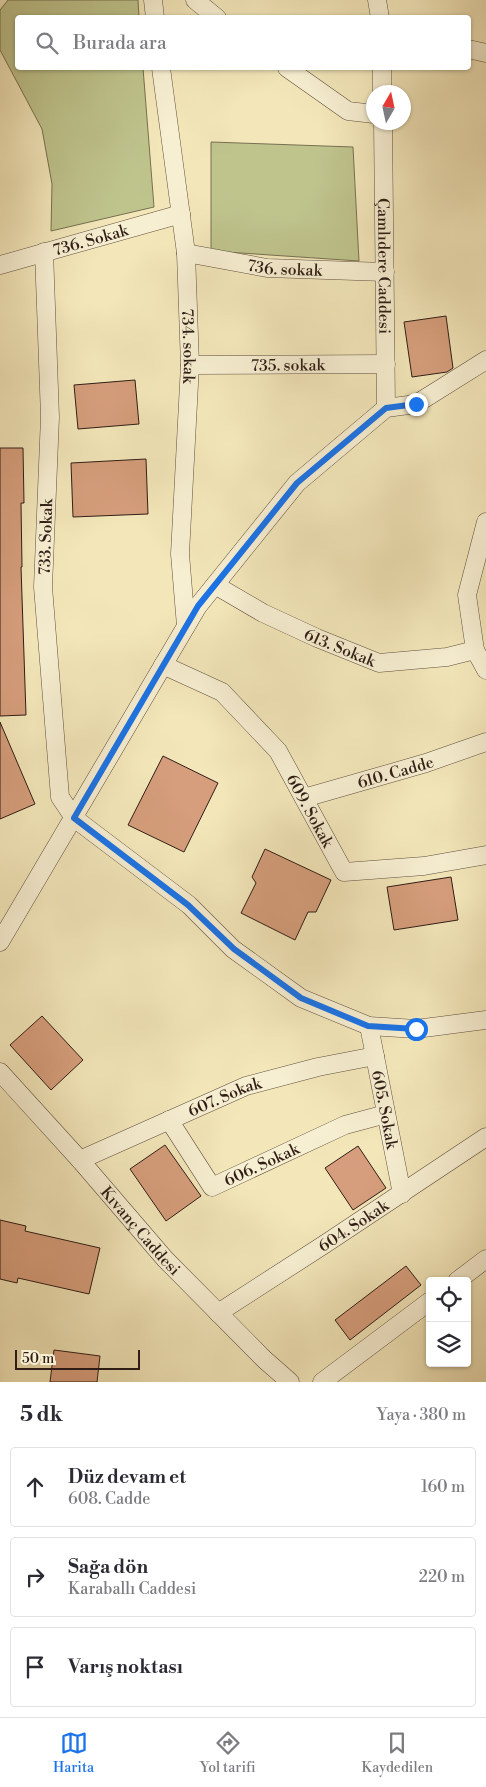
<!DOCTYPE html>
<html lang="tr">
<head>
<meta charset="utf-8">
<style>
  :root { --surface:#fff; --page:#f2f2f3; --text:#2b2b33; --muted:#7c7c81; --line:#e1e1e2; --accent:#1a73e8 }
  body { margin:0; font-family:"Libre Bodoni",serif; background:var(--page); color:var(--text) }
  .controls { position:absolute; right:15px; bottom:15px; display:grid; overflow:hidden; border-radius:5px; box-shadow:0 1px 4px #0004 }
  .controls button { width:45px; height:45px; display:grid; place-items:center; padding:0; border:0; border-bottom:1px solid var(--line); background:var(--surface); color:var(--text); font:25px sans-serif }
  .compass { position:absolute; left:366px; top:85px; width:45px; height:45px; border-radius:50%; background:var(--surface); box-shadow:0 1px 4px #0004; rotate:9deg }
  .scale { position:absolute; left:15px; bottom:12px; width:125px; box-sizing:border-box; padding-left:5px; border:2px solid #2f1d16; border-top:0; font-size:14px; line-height:18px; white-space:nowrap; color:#2f1d16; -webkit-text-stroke:4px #f7efd2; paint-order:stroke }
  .stop { position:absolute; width:15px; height:15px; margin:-11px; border:4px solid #1a73e8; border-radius:50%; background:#fff }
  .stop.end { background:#1a73e8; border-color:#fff; box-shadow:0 1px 5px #0008 }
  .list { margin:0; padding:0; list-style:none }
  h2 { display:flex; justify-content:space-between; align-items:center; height:65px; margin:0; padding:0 20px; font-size:21px }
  h2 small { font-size:16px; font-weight:400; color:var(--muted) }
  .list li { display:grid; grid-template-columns:32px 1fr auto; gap:15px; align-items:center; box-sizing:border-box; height:80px; margin:0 10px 10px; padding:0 10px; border:1px solid var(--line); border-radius:5px }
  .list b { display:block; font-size:19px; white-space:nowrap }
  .list p { margin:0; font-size:16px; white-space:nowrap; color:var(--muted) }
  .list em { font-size:16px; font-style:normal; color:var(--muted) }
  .icon { flex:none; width:28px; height:28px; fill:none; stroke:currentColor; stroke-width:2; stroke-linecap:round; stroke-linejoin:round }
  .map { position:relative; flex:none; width:486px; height:1382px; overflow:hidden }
  .search { position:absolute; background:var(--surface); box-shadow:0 1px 4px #0004; left:15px; right:15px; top:15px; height:55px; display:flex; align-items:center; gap:12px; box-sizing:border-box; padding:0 18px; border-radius:5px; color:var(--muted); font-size:19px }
  .sheet { height:335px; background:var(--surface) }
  nav { display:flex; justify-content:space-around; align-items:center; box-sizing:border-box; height:70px; border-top:1px solid var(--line); background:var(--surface); font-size:14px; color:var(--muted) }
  nav a { display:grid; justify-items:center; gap:2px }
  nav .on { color:var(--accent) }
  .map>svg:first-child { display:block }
  .green { fill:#bfc48d; stroke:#777052 }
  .building { fill:#d69e7c; stroke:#2f1d16 }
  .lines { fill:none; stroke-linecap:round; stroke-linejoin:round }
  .minor-casing { stroke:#60503f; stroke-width:19 }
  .minor { stroke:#f7efd2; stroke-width:18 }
  .route { stroke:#1a73e8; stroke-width:6 }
  .labels { text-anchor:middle; stroke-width:4; stroke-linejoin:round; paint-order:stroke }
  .street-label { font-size:16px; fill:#2f1d16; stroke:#f7efd2 }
</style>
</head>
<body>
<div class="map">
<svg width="486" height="1382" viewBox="0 0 486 1382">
  <rect width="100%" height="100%" fill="#f3e7ba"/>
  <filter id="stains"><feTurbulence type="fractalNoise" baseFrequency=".004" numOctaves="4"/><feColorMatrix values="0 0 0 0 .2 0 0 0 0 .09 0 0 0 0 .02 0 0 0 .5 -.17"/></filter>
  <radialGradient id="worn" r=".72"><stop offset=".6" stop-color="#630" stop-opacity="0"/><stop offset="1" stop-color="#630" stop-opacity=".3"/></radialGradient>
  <g class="green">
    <polygon points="8,0 138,0 139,17 18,18 18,68 143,68 154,207 51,231 52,184 42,129 0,50 0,10"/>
    <polygon points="211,142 353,147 359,261 211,251"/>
  </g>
  <g class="building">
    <polygon points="446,316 453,368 447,372 412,377 404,322"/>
    <polygon points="135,380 139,424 78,429 74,385"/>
    <polygon points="0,448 23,448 24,503 21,503 22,567 21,567 26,715 0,716"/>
    <polygon points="146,459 148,514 73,517 71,463"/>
    <polygon points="0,722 35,804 0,819"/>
    <polygon points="163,756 218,783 184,852 128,825"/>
    <polygon points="265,849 331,880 316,912 308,912 295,940 241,913 256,883 252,877"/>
    <polygon points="451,877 458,920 394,930 387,887"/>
    <polygon points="42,1016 83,1060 51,1090 10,1045"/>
    <polygon points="165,1145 201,1196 166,1221 130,1169"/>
    <polygon points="358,1146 386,1188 353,1210 325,1168"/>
    <polygon points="0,1220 26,1226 25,1231 100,1248 89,1294 18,1278 17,1283 0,1279"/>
    <polygon points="406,1266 421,1285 350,1340 335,1320"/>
    <polygon points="54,1350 100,1356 97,1382 50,1382"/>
  </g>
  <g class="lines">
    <g class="minor-casing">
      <g id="minor">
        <polyline points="153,0 155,18"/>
        <polyline points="195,0 217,18"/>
        <polyline points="377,0 380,18"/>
        <polyline points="468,49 486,53"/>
        <path id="s1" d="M161,68L186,253L190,365L180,554L186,626"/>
        <polyline points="287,68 348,111 374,114"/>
        <polyline points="382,68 382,92"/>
        <path id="s2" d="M383,122L386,408"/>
        <polyline points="44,252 50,417 43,587 60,797 74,818 189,905 233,949 301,998 369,1026 416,1029 486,1020"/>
        <path id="s3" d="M186,253L267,268L385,272"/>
        <path id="s4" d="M0,265L181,214"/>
        <path id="s5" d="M190,365L386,364"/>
        <polyline points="486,522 467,595 475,650 486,670"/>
        <path id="s6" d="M215,585L263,613L317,638L379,663L447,657L475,650"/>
        <path id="s7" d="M163,665L222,692L278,751L344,872L424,866L486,855"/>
        <path id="s8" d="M304,798L426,763L486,742"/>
        <polyline points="0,942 198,606 297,483 386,408 416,404 486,360"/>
        <path id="s9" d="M369,1026L402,1194"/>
        <path id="s10" d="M0,1072L80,1160L165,1259L265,1360L290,1382"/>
        <path id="s11" d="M169,1120L212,1187L345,1125L386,1114"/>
        <path id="s12" d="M80,1160L246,1086L318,1067L375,1056"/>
        <polyline points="457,1281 486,1259"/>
        <path id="s13" d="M218,1313L325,1244L486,1137"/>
        <polyline points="322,1382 430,1301"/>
      </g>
    </g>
    <use href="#minor" class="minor"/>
  </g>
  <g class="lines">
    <polyline class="route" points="416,404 386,408 297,483 198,606 74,818 188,905 234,949 301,998 368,1026 416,1029"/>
  </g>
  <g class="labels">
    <g class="street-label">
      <text dy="6" stroke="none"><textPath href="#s4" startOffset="94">736. Sokak</textPath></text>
      <text dy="6" stroke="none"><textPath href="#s2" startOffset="144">Çamlıdere Caddesi</textPath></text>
      <text dy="6" stroke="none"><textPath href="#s3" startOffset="100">736. sokak</textPath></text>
      <text dy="6" stroke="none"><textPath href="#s1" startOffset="280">734. sokak</textPath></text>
      <text dy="6" stroke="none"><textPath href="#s5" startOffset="98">735. sokak</textPath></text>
      <text transform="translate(45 537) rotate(-88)" y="6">733. Sokak</text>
      <text dy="6" stroke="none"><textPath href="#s6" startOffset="140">613. Sokak</textPath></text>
      <text dy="6" stroke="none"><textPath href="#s8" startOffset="95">610. Cadde</textPath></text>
      <text dy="6" stroke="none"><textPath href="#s7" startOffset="214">609. Sokak</textPath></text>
      <text dy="6" stroke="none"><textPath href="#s12" startOffset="158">607. Sokak</textPath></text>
      <text dy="6" stroke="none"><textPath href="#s9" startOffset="85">605. Sokak</textPath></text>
      <text dy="6" stroke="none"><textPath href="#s11" startOffset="134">606. Sokak</textPath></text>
      <text dy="6" stroke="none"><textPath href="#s13" startOffset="161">604. Sokak</textPath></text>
      <text dy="6" stroke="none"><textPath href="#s10" startOffset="212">Kıvanç Caddesi</textPath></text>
    </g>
  </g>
  <rect width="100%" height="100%" filter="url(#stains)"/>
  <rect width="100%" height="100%" fill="url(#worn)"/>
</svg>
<div class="controls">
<button><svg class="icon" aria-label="locate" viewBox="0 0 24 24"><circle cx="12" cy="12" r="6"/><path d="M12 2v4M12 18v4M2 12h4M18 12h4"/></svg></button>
<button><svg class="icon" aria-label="layers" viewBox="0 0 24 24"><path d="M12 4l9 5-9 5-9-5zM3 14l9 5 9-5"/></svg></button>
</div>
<svg class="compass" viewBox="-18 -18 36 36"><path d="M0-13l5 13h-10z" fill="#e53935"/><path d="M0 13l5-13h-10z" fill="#7c7c81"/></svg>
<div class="scale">50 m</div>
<div class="stop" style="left:416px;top:1029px"></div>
<div class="stop end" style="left:416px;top:404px"></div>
<div class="search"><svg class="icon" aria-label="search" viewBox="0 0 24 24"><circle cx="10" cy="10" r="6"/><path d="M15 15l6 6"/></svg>Burada ara</div>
</div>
<section class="sheet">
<h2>5 dk<small>Yaya · 380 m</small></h2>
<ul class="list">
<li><svg class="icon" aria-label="ahead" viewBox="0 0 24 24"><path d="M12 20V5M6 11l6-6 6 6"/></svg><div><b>Düz devam et</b><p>608. Cadde</p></div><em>160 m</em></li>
<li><svg class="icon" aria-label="right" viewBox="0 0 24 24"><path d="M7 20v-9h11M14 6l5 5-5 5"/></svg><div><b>Sağa dön</b><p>Karaballı Caddesi</p></div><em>220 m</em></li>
<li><svg class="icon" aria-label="arrive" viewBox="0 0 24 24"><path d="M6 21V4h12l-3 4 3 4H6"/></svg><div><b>Varış noktası</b></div></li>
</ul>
</section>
<nav>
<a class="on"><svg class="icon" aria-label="map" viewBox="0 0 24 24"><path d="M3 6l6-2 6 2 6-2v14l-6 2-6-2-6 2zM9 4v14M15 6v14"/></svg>Harita</a>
<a><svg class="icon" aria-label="directions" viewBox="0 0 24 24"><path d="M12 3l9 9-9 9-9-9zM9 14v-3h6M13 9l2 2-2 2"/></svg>Yol tarifi</a>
<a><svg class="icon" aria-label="saved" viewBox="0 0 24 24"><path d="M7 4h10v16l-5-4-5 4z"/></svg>Kaydedilen</a>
</nav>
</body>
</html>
